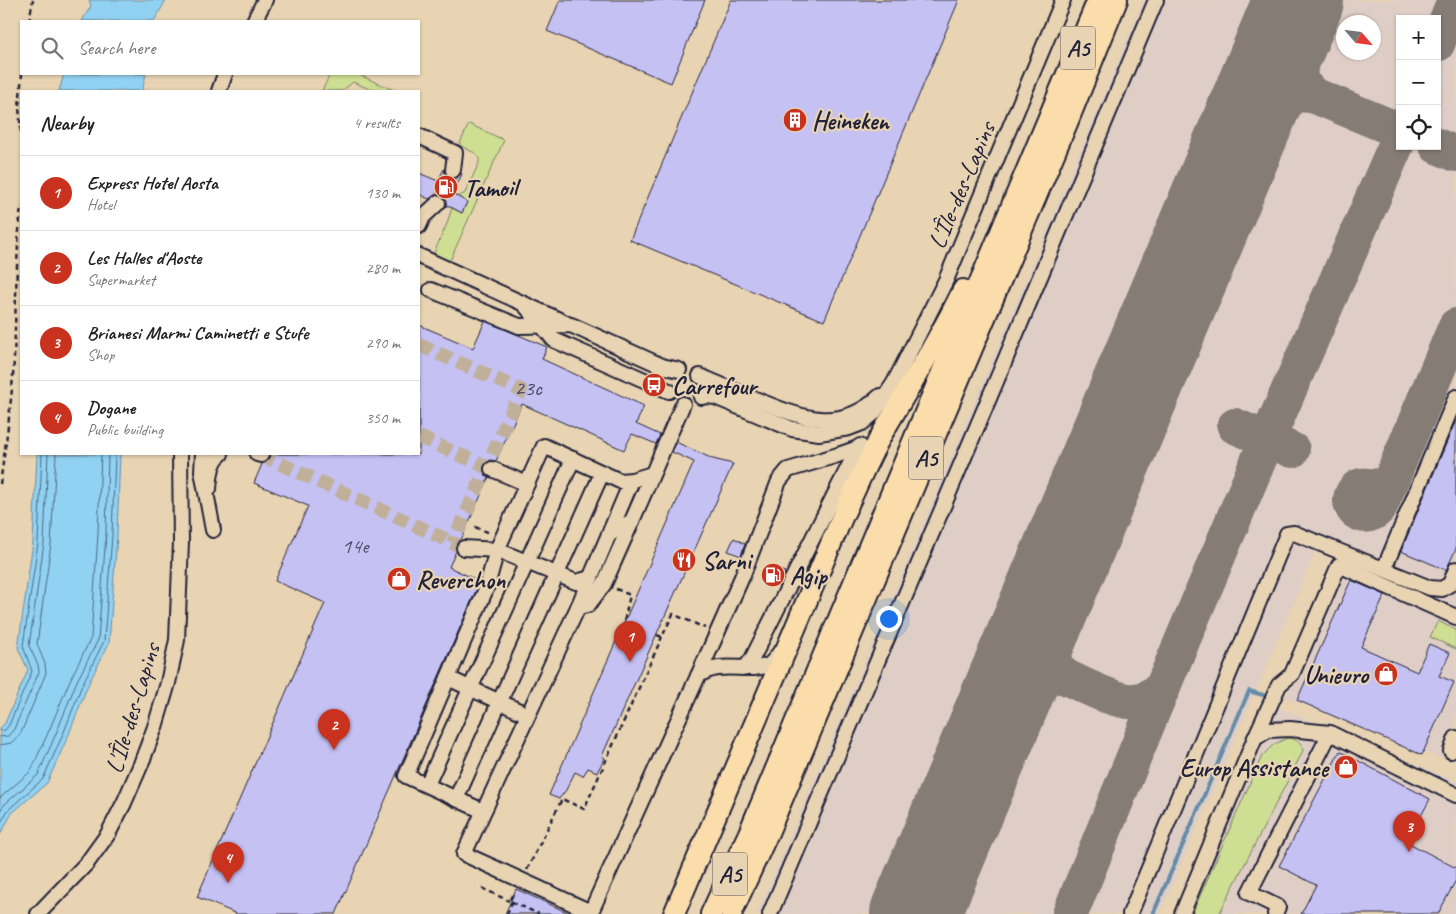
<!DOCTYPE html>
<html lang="en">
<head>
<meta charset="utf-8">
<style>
  :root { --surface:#fff; --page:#f2f2f2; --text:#222; --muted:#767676; --line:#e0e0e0; --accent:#c8321e }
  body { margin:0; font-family:Caveat,sans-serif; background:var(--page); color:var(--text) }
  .controls { position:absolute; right:15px; top:15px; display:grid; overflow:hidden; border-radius:0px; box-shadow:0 1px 4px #0004 }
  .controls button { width:45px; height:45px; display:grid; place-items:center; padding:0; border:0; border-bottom:1px solid var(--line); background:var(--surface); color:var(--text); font:25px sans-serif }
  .compass { position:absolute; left:1336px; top:15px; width:45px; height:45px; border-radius:50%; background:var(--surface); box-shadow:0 1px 4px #0004; rotate:118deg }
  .you { position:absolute; left:888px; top:618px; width:18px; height:18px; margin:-12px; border:4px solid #fff; border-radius:50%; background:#1a73e8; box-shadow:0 0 0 8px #1a73e833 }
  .badge { display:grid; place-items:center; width:32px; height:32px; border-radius:50%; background:var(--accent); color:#fff; font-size:16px; font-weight:700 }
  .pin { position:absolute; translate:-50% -41px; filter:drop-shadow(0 1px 2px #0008) }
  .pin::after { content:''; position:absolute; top:26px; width:18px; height:15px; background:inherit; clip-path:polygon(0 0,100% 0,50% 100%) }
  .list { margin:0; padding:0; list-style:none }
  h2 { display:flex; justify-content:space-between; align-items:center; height:65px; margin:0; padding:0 20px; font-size:21px }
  h2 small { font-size:16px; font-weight:400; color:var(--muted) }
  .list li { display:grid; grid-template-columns:32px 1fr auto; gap:15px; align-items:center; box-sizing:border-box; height:75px; padding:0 20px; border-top:1px solid var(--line) }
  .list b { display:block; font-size:19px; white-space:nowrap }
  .list p { margin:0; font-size:16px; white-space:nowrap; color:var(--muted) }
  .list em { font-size:16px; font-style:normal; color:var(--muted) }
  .icon { flex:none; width:28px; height:28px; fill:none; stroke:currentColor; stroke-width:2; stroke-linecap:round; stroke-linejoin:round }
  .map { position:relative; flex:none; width:1456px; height:914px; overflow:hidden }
  .search { position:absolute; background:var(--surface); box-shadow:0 1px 4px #0004; left:20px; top:20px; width:400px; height:55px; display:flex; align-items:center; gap:12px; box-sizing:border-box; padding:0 18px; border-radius:0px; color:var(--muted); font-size:19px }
  .panel { position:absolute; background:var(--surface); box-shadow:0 1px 4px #0004; left:20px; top:90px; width:400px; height:365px; border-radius:0px }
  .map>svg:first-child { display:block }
  .built { fill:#decec6; fill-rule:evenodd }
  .green { fill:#cede92; stroke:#788066 }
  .water { fill:#91d2f2; stroke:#658ca9 }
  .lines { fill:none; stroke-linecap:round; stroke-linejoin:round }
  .shore { stroke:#4e6884; stroke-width:1 }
  .stream { stroke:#658ca9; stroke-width:4 }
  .taxiway { stroke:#857b76; stroke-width:36 }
  .runway { stroke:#857b76; stroke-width:90 }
  .building { fill:#c5c1f3; stroke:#22223b }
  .minor-tunnel { stroke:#c0b09a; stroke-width:14; stroke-dasharray:14 7; stroke-linecap:butt }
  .minor-casing { stroke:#22223b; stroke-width:18 }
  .highway-casing { stroke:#22223b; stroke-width:24 }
  .path { stroke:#22223b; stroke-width:2.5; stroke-dasharray:5 4; stroke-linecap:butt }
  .minor { stroke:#e8d4b2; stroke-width:14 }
  .highway { stroke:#fbddab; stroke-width:20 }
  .labels { text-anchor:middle; stroke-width:4.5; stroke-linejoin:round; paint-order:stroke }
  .number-label { font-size:22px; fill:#4b4a69 }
  .shield { fill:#e8d4b2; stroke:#5d575f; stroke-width:1 }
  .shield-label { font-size:24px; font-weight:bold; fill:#22223b }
  .poi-label { font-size:25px; font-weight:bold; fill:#22223b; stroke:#e8d4b2; text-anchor:start }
  .street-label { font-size:25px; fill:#22223b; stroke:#e8d4b2 }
</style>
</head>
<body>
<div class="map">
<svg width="1456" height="914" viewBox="0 0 1456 914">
  <rect width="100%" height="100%" fill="#e8d4b2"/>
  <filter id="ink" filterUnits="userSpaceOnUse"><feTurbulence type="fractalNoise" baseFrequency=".02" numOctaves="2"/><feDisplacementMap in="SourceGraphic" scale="10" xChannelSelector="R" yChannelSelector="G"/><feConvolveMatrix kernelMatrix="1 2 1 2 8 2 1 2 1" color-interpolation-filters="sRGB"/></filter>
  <g filter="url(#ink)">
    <g class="built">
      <path d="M1144,0H1456V610L1315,552L1160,914H757L870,650ZM1400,19H1437V146H1400ZM1344,22H1374V52H1344Z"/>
      <polygon points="1344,573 1456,622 1456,726 1442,759 1284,697"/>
      <polygon points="1276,706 1456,781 1456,914 1187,914"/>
    </g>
    <g class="green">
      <polygon points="330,74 357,74 396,91 374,91 353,82 342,91 322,91"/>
      <polygon points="469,124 504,140 448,265 432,257 446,226 452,208 462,213 467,202 458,197 465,193 479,163 479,157 475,153 459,145"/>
      <polygon points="1438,621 1456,630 1456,649 1430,637"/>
      <path d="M1287,738C1297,739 1301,741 1303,751L1219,914H1192L1262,756L1273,745Z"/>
    </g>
    <g class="water">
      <polygon points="89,0 166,0 154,21 82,21 91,6"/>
      <polygon points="64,74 146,74 142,91 59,91"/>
      <polygon points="37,454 120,454 117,535 109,643 87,687 69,734 47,783 12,813 0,835 0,728 5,723 28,670 18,648 33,542"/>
    </g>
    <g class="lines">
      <g class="shore">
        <polyline points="0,731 5,730 9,725 32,671 23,646 38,543 42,454"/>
        <polyline points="0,737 8,736 14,729 39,672 38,665 29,646 44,543 48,454"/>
        <polyline points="0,745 11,743 21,733 46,673 45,664 37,644 51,544 56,454"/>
        <polyline points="0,798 31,771 51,726 70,680 91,638 98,534 101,454"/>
        <polyline points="0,811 4,805 38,775 58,729 76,683 98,640 106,534 108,454"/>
        <polyline points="0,824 8,810 43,779 64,732 82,685 104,641 112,535 115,454"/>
      </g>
      <polyline class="stream" points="1153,914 1249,691 1263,695"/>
      <g class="taxiway">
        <path d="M1286,31C1289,59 1291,75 1313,95L1400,131"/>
        <polyline points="1437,44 1455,0"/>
        <path d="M1244,131C1264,107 1278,91 1313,95"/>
        <polyline points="1437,146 1456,154"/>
        <polyline points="1235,426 1292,450"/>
        <path d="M1393,476C1378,499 1363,475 1353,493C1344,511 1368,524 1380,506L1456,326"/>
        <path d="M1045,604C1042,636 1037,655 1066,677"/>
        <path d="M999,714C1016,694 1036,670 1066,677C1083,685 1117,703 1135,701C1146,700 1154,694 1163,688"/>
        <polyline points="1070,914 1153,710 1267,440 1400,136"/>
      </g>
      <polyline class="runway" points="915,914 1299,0"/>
    </g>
    <g class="building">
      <polygon points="560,0 705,0 671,83 547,31"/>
      <polygon points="731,0 959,0 824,321 630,240"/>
      <polygon points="444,169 445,174 452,179 457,178 461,173 462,174 453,194 467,202 462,213 447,205 446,207 446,201 441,195 436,195 429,199 419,194 419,173 438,181"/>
      <polygon points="485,321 547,347 542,359 644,406 636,424 660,435 656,444 632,434 624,450 522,404 496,461 490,460 484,465 483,471 485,475 489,477 461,540 456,544 456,551 449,567 479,581 478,586 336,914 237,914 197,897 325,603 275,581 308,506 254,483 262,464 268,461 270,454 419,454 419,325 473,348"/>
      <polygon points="1456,420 1456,549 1446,570 1401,551"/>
      <polygon points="676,442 713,459 733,464 602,756 605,758 597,772 588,768 583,776 575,772 566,790 559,799 549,795 694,462 672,452"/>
      <polygon points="734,538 745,544 741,556 728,551"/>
      <polygon points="772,568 785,572 779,586 767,581"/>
      <polygon points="1351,580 1385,595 1361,647 1417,672 1429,644 1450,653 1439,676 1454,682 1422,755 1297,700"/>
      <polygon points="1340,751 1430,799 1407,842 1456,868 1456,880 1438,914 1301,914 1316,885 1279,866"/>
      <polygon points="516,889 571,914 505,914"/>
    </g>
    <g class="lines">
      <g class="minor-tunnel">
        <polyline points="438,203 453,170"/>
        <polyline points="419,345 521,390 453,543"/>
        <polyline points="419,437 492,469"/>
        <polyline points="261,455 460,546"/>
      </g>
      <g class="minor-casing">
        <g id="minor">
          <polyline points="254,21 265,0"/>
          <polyline points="219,91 225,74"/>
          <polyline points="419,136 455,153 453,170"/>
          <polyline points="419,226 423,217 438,203"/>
          <polyline points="419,256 566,323"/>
          <polyline points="431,290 519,326 571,325 662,366 679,370"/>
          <polyline points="524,304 554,340 669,391"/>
          <path d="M700,376C720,385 740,393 760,401C804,419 841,433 880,396"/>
          <polyline points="701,397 707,396 715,397 792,429 819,433 849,428 862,423 874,413 894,383 946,280 1063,0"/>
          <polyline points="203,454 202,471 213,530"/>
          <polyline points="257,454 261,455"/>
          <polyline points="492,469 527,484"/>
          <path d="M209,489C210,477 211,461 221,454"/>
          <polyline points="610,534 632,521 683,404"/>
          <polyline points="464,548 497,550 576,582 591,578"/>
          <polyline points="1384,569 1456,397"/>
          <polyline points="578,607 588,605 604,584 632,521"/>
          <polyline points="745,668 752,659 858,448 860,446"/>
          <polyline points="698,676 742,577 779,481 788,470 838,455 858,448"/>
          <polyline points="448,678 528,715"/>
          <polyline points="1255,738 1279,685 1292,674 1339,565 1456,617"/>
          <polyline points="1451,751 1456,738"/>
          <polyline points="427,785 573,459"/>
          <polyline points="456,799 602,473"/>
          <polyline points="483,811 406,776 486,589 497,550 544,446 620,481 632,480 652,474"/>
          <polyline points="591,912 464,854 578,607 632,480"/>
          <polyline points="38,914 87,863 108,834 124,803 141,764 155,727 168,683 177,640 181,542 180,454"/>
          <path d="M590,914L698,676C715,663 735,669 755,668C760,667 766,667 770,664C774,661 777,656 780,652"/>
          <polyline points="770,914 985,408 1156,0"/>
          <polyline points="1130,914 1287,534 1294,533 1430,588 1442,589 1450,584 1456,569"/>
          <polyline points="1182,914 1255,738 1268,730 1290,729 1330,733 1456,795"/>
          <polyline points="1275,914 1278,907 1249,893 1330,733"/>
        </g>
      </g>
      <g class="highway-casing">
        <g id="highway">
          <path d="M674,914L844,513C858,484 870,454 886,427C912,382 940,338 963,290"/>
          <polyline points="711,914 749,833 1098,0"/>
          <polyline points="731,914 767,835 1067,123 1117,0"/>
        </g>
      </g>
      <g class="path">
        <polyline points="29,21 33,0"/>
        <polyline points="21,132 19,107 22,74"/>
        <path d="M0,484C6,443 12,401 14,359C16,307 16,257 21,206"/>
        <polyline points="475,527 490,533"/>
        <polyline points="616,589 630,595 624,622"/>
        <polyline points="657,635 662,637 673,614 705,628"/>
        <polyline points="527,870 562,799 584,809 662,637"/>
        <polyline points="482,888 509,901"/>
        <polyline points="512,902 539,914"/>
        <polyline points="507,914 512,902 509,901 514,892"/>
      </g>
      <use href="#minor" class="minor"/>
      <use href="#highway" class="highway"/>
    </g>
  </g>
  <defs>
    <g id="building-disc" transform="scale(1.25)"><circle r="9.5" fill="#c8321e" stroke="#e8d4b2"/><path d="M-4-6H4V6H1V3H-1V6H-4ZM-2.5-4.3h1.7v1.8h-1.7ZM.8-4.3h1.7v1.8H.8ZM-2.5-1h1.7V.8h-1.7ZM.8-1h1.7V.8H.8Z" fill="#fff"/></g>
    <g id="fuel-disc" transform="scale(1.25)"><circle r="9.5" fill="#c8321e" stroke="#e8d4b2"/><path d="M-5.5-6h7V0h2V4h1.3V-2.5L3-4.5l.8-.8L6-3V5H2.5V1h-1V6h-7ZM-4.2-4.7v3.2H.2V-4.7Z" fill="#fff"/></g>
    <g id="bus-disc" transform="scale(1.25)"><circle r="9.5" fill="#c8321e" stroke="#e8d4b2"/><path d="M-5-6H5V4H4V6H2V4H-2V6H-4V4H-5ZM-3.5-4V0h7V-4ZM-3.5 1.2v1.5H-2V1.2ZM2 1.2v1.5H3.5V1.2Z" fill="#fff"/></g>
    <g id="restaurant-disc" transform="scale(1.25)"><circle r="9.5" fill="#c8321e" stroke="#e8d4b2"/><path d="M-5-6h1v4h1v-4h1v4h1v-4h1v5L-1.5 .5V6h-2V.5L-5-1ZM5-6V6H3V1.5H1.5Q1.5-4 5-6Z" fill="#fff"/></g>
    <g id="shop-disc" transform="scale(1.25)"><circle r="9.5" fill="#c8321e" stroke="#e8d4b2"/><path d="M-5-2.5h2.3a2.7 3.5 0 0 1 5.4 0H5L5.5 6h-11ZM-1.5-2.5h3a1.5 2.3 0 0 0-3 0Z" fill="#fff"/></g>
  </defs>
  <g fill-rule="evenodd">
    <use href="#building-disc" x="795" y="120"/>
    <use href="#fuel-disc" x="446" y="187"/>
    <use href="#bus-disc" x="654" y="385"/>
    <use href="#restaurant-disc" x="684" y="560"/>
    <use href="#fuel-disc" x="773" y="575"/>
    <use href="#shop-disc" x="399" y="579"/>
    <use href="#shop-disc" x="1386" y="674"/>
    <use href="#shop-disc" x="1346" y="767"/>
  </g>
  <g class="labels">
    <g class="number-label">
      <text x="528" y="395">23c</text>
      <text x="355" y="553">14e</text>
    </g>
    <g class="shield">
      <rect x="1060.5" y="26.5" width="35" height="43" rx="4"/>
      <rect x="908.5" y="436.5" width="35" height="43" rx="4"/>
      <rect x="712.5" y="852.5" width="35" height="43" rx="4"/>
    </g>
    <g class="shield-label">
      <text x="1078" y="56">A5</text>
      <text x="926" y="466">A5</text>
      <text x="730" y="882">A5</text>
    </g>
    <g class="poi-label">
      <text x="812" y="129">Heineken</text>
      <text x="464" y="196">Tamoil</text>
      <text x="672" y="394">Carrefour</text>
      <text x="702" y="569">Sarni</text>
      <text x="790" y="584">Agip</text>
      <text x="416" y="588">Reverchon</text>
      <text x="1368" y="683" text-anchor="end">Unieuro</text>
      <text x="1328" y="776" text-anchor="end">Europ Assistance</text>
    </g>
    <g class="street-label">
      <text transform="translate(961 185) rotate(-67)" y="9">L'Île-des-Lapins</text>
      <text transform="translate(132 708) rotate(-73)" y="9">L'Île-des-Lapins</text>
    </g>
  </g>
</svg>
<div class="controls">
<button>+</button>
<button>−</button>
<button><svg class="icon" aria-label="locate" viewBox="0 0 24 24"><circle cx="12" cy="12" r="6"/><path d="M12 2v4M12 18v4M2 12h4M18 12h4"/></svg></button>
</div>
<svg class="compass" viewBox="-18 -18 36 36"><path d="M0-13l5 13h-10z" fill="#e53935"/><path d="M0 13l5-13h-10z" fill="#767676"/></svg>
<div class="you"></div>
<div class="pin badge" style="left:630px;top:662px">1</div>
<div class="pin badge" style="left:334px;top:750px">2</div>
<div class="pin badge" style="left:1409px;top:852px">3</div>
<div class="pin badge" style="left:228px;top:883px">4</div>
<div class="search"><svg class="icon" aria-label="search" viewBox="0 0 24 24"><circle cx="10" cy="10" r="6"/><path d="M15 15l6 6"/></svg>Search here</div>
<section class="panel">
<h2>Nearby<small>4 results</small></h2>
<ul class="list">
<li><span class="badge">1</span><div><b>Express Hotel Aosta</b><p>Hotel</p></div><em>130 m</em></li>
<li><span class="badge">2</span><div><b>Les Halles d'Aoste</b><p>Supermarket</p></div><em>280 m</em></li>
<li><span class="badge">3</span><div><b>Brianesi Marmi Caminetti e Stufe</b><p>Shop</p></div><em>290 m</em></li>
<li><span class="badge">4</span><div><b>Dogane</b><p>Public building</p></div><em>350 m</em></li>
</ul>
</section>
</div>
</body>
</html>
